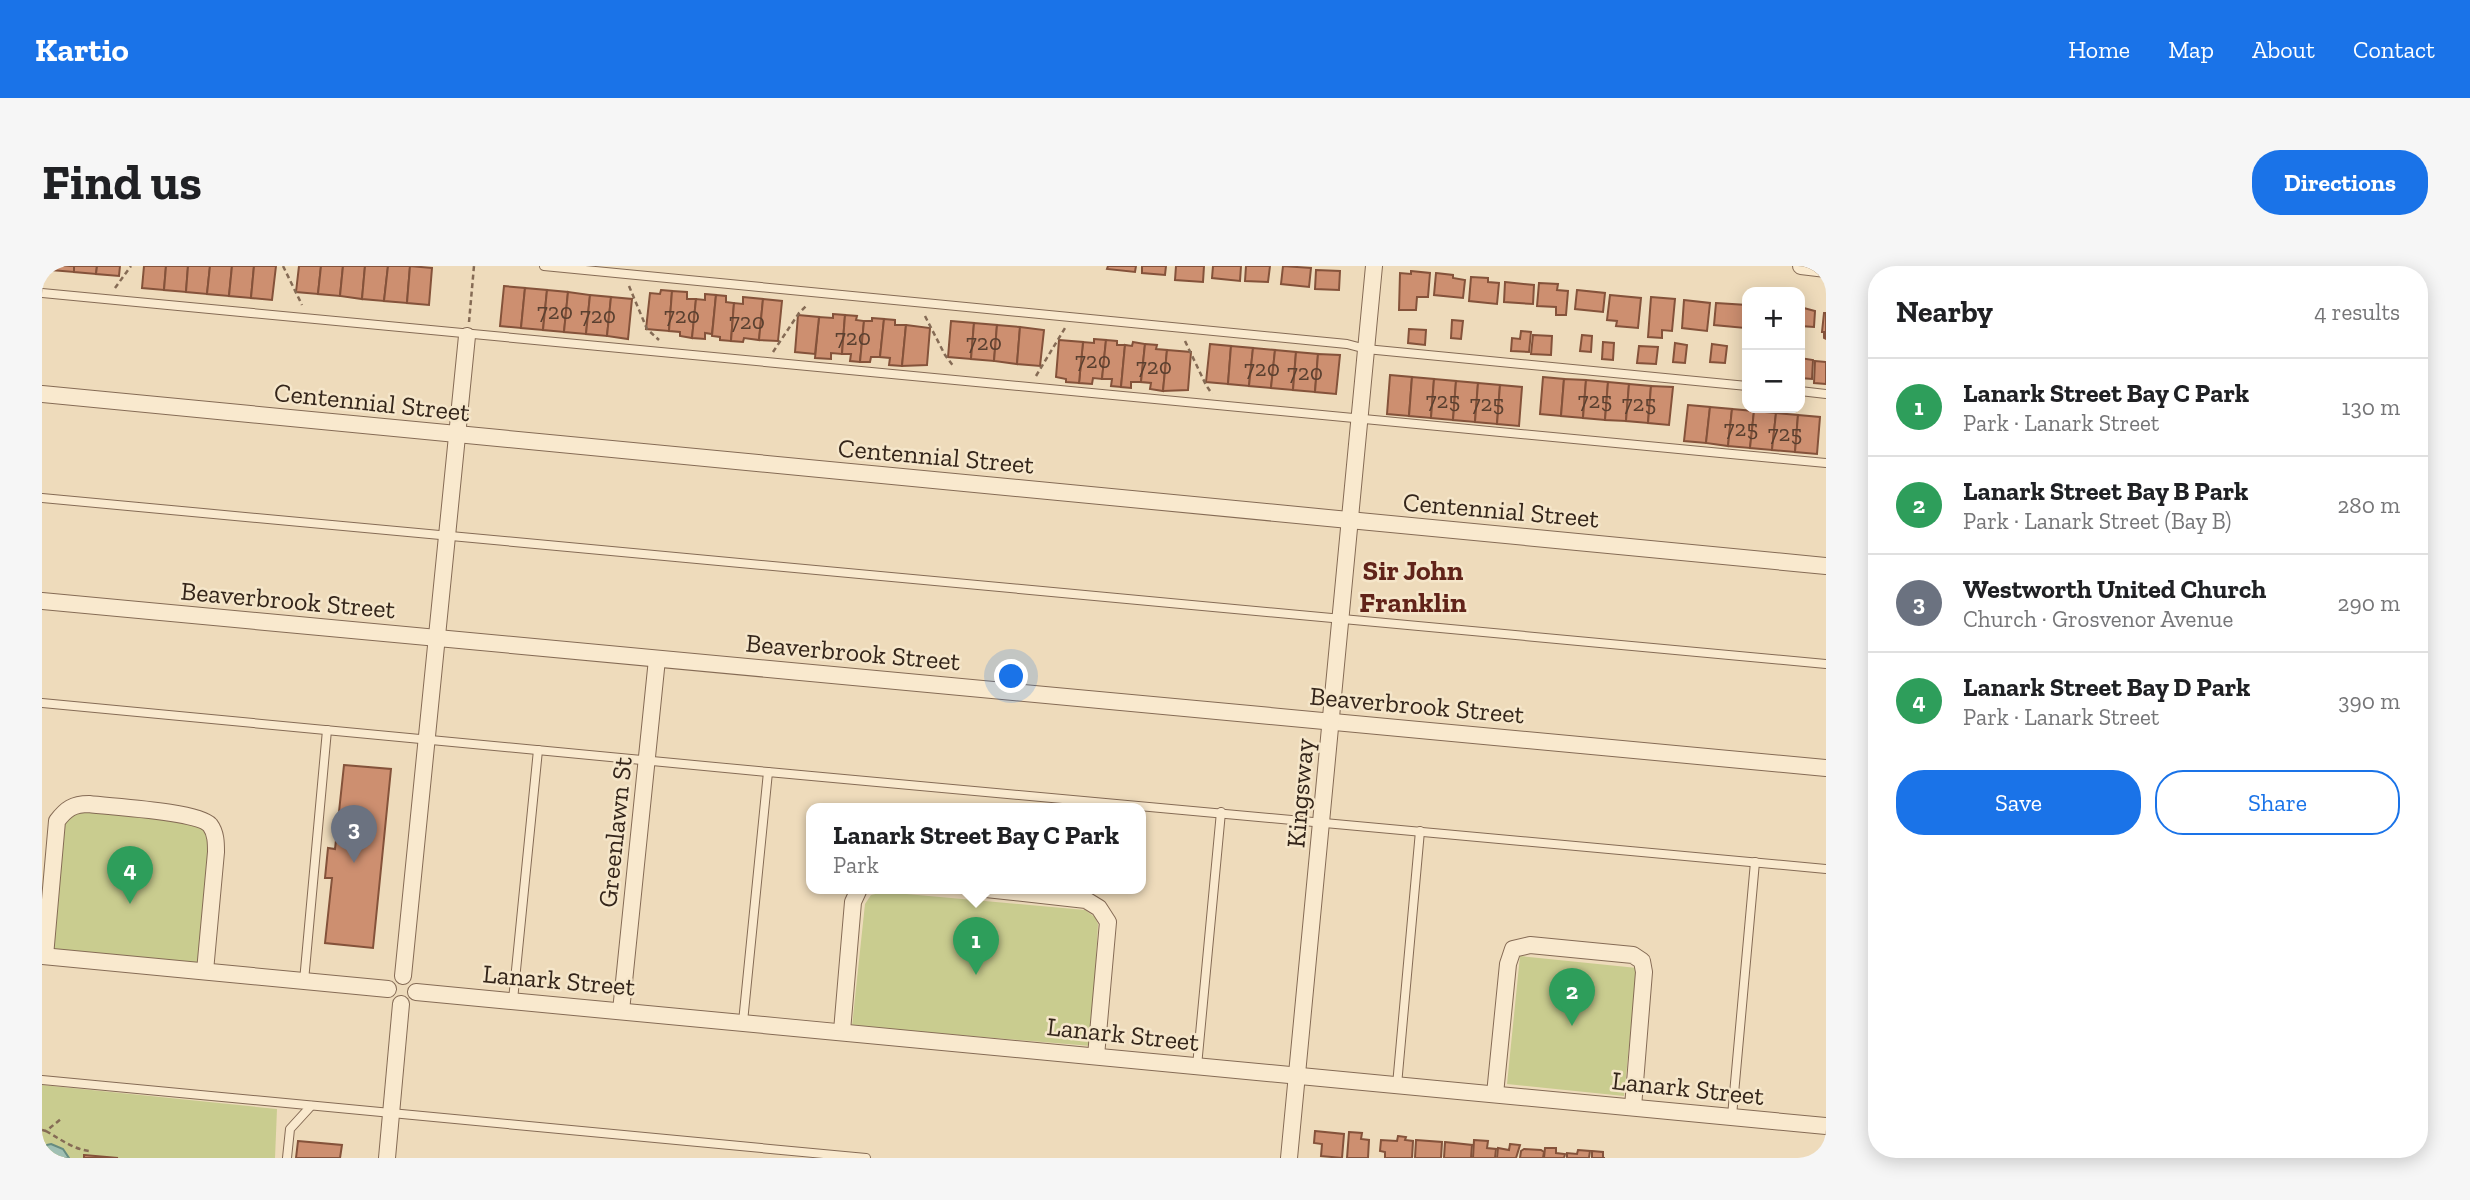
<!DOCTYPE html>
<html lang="en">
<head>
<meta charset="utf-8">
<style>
  :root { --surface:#fff; --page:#f6f6f6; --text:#202124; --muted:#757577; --line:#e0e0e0; --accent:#1a73e8 }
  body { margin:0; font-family:"Zilla Slab",serif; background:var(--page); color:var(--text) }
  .controls { position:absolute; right:21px; top:21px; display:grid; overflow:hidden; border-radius:14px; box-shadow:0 4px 18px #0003 }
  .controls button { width:63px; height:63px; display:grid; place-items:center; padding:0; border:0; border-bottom:2px solid var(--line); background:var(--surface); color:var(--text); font:35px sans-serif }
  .you { position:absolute; left:970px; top:411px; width:24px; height:24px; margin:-18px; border:5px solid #fff; border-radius:50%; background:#1a73e8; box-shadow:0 0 0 10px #1a73e833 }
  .badge { display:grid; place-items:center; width:46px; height:46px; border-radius:50%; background:var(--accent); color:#fff; font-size:23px; font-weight:700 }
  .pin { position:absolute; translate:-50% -58px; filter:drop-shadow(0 2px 4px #0008) }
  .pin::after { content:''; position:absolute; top:37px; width:24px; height:21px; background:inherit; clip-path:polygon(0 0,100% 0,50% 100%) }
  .popup { position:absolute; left:764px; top:537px; width:340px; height:91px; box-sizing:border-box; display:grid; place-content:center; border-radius:14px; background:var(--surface); filter:drop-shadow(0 2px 5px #0005); font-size:23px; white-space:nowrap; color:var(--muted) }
  .popup b { font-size:26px; color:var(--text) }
  .popup::after { content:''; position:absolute; left:50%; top:100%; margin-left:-14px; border:14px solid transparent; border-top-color:var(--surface) }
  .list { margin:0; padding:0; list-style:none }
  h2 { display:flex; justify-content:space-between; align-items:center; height:91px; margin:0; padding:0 28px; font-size:30px }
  h2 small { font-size:23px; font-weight:400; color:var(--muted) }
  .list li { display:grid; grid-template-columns:46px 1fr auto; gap:21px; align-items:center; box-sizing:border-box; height:98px; padding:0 28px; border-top:2px solid var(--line) }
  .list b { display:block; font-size:26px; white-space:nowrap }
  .list p { margin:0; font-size:23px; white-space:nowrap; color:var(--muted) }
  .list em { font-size:23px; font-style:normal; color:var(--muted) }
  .actions { display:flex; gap:14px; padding:21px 28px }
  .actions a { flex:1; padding:16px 0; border:2px solid var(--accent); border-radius:28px; text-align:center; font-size:24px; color:var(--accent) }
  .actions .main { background:var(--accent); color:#fff }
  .map { position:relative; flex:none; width:1784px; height:892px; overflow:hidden; border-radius:28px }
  header { display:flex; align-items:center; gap:42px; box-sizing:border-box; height:98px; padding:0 35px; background:var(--accent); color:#fff }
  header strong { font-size:33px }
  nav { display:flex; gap:38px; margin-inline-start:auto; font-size:24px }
  .intro { display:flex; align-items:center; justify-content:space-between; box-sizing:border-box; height:168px; padding:0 42px }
  h1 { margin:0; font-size:49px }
  .button { padding:18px 32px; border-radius:28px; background:var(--accent); color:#fff; font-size:24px; font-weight:700 }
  main { display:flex; gap:42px; padding:0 42px }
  aside { flex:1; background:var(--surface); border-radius:28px; box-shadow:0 4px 18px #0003 }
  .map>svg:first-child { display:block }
  .green { fill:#c9cc8f }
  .water { fill:#9fbfb3; stroke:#678c80; stroke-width:2 }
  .building { fill:#cd8f70; stroke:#84523a; stroke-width:2 }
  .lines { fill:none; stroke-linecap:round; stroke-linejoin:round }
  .service-casing { stroke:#856b55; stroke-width:10 }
  .minor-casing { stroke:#856b55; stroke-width:18 }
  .path { stroke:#856b55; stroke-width:2.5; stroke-dasharray:5 3.5; stroke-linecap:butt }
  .service { stroke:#f9e9ce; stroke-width:8 }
  .minor { stroke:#f9e9ce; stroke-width:16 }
  .labels { text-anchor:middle; stroke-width:5; stroke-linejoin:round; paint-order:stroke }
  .number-label { font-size:23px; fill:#5a4030 }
  .street-label { font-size:26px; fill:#34251a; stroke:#f5e6ca }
  .neighbourhood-label { font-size:28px; font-weight:bold; fill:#612319; stroke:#f5e6ca }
</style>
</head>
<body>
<header>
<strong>Kartio</strong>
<nav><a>Home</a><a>Map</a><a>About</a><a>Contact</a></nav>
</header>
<div class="intro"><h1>Find us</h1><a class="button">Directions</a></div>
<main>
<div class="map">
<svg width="1784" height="892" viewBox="0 0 1784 892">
  <rect width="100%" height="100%" fill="#eedbbb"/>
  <g class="green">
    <polygon points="35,538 168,559 163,705 3,690 13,569"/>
    <polygon points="842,626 1043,644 1053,651 1056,658 1049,780 810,760 823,638 829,629"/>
    <polygon points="1478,690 1595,702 1582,830 1465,818"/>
    <polygon points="0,819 235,843 233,892 0,892"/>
  </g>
  <polygon class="water" points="9,878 21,883 27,892 0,892 0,880"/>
  <g class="building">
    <polygon points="9,0 32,0 32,6 9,4"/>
    <polygon points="32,0 55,0 54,8 32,6"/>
    <polygon points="55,0 78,0 77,10 54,8"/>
    <polygon points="102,0 124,0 122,24 100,22"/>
    <polygon points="124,0 146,0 144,26 122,24"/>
    <polygon points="146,0 168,0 165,28 144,26"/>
    <polygon points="168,0 190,0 187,30 165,28"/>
    <polygon points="190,0 212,0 209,32 187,30"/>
    <polygon points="212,0 234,0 230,34 209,32"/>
    <polygon points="257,0 279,0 276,28 254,26"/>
    <polygon points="279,0 301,0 298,30 276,28"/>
    <polygon points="301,0 323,0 320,33 298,30"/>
    <polygon points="323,0 346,0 342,35 320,33"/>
    <polygon points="346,0 368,0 365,37 342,35"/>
    <polygon points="368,0 390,2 387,39 365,37"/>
    <polygon points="1066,0 1094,0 1093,6 1065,3"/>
    <polygon points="1100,0 1124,0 1123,9 1100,7"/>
    <polygon points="1134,0 1162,0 1161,16 1133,14"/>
    <polygon points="1171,0 1199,0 1198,15 1170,12"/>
    <polygon points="1204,0 1228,0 1226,16 1203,15"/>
    <polygon points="1241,0 1269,2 1267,21 1239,18"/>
    <polygon points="1274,4 1298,5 1297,24 1273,23"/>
    <polygon points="1369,5 1388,7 1386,31 1375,31 1374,44 1357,44 1358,7 1369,8"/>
    <polygon points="1394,7 1411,9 1411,12 1423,14 1421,32 1392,29"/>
    <polygon points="1429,11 1446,12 1446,16 1457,17 1455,38 1427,35"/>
    <polygon points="1463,16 1492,19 1491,38 1462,36"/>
    <polygon points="1497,17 1516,18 1515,24 1526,25 1524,49 1514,49 1514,41 1495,40"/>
    <polygon points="462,20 483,22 479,62 458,60"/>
    <polygon points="483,22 505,24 501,64 479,62"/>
    <polygon points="505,24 526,26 522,66 501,64"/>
    <polygon points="619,24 630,25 627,65 604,63 608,27 618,28"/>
    <polygon points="1535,24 1563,27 1561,46 1533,43"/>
    <polygon points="630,25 645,26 645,33 654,33 650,72 638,70 638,66 627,65"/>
    <polygon points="526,26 548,29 544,68 522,66"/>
    <polygon points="663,28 674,29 670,68 663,67 663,73 650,72 654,33 663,34"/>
    <polygon points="548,29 569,31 565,70 544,68"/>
    <polygon points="674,29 684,30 684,36 692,37 689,75 678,74 678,71 670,70"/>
    <polygon points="1568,29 1599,32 1596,62 1574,60 1575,55 1565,54"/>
    <polygon points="569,31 590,33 586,73 565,70"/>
    <polygon points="701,31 721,33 717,74 702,72 701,76 689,75 692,37 701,38"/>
    <polygon points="1609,31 1633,33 1630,65 1620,64 1620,72 1606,71"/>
    <polygon points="721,33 740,35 736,75 717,74"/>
    <polygon points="1642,34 1668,37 1665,65 1640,62"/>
    <polygon points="1674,37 1705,39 1703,62 1672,59"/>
    <polygon points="1758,41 1773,45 1772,61 1758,60"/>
    <polygon points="1782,47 1784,47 1784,73 1782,72 1782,66 1780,66"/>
    <polygon points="791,48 803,49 800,88 789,87 789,93 773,92 777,51 791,52"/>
    <polygon points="756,49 777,51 773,88 753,86"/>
    <polygon points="803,49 815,50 814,54 822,55 818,96 808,95 809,88 800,88"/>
    <polygon points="830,52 842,53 838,91 829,91 828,96 818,96 822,55 830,55"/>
    <polygon points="842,53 853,54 853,59 864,59 860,100 847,99 848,92 838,91"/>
    <polygon points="1410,54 1421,55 1419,73 1409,72"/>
    <polygon points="909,55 932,57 929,93 906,91"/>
    <polygon points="932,57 955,59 952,95 929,93"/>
    <polygon points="864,59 888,62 885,99 860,100"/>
    <polygon points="955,59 978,61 975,98 952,95"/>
    <polygon points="978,61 1002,64 998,100 975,98"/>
    <polygon points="1367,63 1384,64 1383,79 1366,77"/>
    <polygon points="1479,65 1489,66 1487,86 1469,85 1470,72 1478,73"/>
    <polygon points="1491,69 1510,70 1509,89 1489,88"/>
    <polygon points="1540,69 1550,70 1549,86 1538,85"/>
    <polygon points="1052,73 1064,74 1060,113 1051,112 1050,118 1037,117 1041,76 1052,77"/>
    <polygon points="1017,74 1041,76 1037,117 1024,116 1024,113 1014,111"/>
    <polygon points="1064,74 1075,75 1075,79 1083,79 1079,121 1069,120 1070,113 1060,113"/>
    <polygon points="1091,76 1103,78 1099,116 1089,116 1089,122 1079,121 1083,79 1090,80"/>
    <polygon points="1561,76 1572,77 1571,94 1560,93"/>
    <polygon points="1633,77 1645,79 1643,97 1631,96"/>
    <polygon points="1103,78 1115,79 1114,83 1125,84 1121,125 1108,123 1109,117 1099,116"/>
    <polygon points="1168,78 1189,80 1186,118 1164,116"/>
    <polygon points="1670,78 1685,80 1683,97 1668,96"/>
    <polygon points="1189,80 1211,82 1207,120 1186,118"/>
    <polygon points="1597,80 1616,81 1614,98 1595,97"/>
    <polygon points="1211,82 1233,84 1229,122 1207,120"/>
    <polygon points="1125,84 1149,86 1146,124 1121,125"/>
    <polygon points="1233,84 1254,86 1251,124 1229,122"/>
    <polygon points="1254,86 1276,88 1273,126 1251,124"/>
    <polygon points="1276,88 1298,89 1294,128 1273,126"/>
    <polygon points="1758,92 1771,94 1770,113 1758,112"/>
    <polygon points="1773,95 1784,96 1784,118 1772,117"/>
    <polygon points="1348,109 1370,111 1367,150 1345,148"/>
    <polygon points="1370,111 1392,113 1389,152 1367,150"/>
    <polygon points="1501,111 1522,113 1519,150 1498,148"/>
    <polygon points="1392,113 1414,115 1411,154 1389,152"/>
    <polygon points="1522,113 1544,114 1541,152 1519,150"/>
    <polygon points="1544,114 1566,116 1563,154 1541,152"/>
    <polygon points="1414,115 1436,117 1433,156 1411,154"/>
    <polygon points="1566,116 1587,118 1584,155 1563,154"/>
    <polygon points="1436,117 1458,119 1455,158 1433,156"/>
    <polygon points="1587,118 1609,120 1606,157 1584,155"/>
    <polygon points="1458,119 1480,121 1477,160 1455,158"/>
    <polygon points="1609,120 1631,121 1627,159 1606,157"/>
    <polygon points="1646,139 1668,141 1664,177 1642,175"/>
    <polygon points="1668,141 1690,143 1686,180 1664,177"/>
    <polygon points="1690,143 1712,145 1708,182 1686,180"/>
    <polygon points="1712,145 1734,147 1730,184 1708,182"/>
    <polygon points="1734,147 1756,149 1753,186 1730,184"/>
    <polygon points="1756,149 1778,151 1775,188 1753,186"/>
    <polygon points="302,499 349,503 331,682 283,677 290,612 283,612 286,582 293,583"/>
    <polygon points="1273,865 1302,868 1300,892 1279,890 1280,878 1272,877"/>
    <polygon points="1307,866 1320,867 1319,873 1327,874 1326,892 1305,892"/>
    <polygon points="1356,870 1364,871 1363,874 1371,875 1370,892 1343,892 1343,886 1338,885 1339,874 1355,875"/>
    <polygon points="1374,874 1400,876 1399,892 1373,892"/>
    <polygon points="1432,874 1446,875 1445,882 1454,883 1453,892 1431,892"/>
    <polygon points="256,875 300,879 298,892 254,892"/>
    <polygon points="1403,876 1430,879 1429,892 1402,892"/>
    <polygon points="1468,878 1478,879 1474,892 1455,892 1456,882 1467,884"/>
    <polygon points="1503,882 1514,882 1514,887 1523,888 1522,892 1502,892"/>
    <polygon points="1482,883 1499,884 1502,886 1501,892 1478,892 1479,885"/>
    <polygon points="1536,884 1548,885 1547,892 1525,892 1525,887 1535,888"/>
    <polygon points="1550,885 1561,886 1561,892 1563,892 1550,892"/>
    <polygon points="42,889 76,892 42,892"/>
  </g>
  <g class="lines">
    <g class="service-casing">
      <g id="service">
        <polyline points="502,0 1305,78 1324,83 1705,120"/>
        <path d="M0,27C594,86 1189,139 1784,197"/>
        <polyline points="1758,125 1784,128"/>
        <polyline points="0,232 1784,398"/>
        <polyline points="0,437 726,506"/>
        <polyline points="262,715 285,464"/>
        <polyline points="471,734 496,484"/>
        <polyline points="701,756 726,506 1784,603"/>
        <polyline points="1155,800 1179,546"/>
        <polyline points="0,814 824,892"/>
        <polyline points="1355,819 1378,565"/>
        <polyline points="1690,850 1713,596"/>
        <polyline points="245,892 248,863 269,840"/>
      </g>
    </g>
    <g class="minor-casing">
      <g id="minor">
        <polyline points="1759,0 1784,3"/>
        <polyline points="0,128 1784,300"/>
        <polyline points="0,335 1784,502"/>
        <polyline points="944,623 1044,634 1057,642 1066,656 1054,790"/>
        <polyline points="0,690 346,723"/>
        <path d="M3,690L15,555C24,543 31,538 47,538C69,541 155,545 168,559C174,567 174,577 174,586L163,705"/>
        <polyline points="361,710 425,70"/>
        <polyline points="374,726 1784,860"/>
        <polyline points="579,745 615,393"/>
        <polyline points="800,765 811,636 817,623"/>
        <polyline points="1453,828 1466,698 1471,683 1488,679 1591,689 1600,695 1602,706 1591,841"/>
        <polyline points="345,892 359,738"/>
        <polyline points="1247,892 1332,0"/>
      </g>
    </g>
    <g class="path">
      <polyline points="241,0 260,39"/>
      <polyline points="587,20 605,63 617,74"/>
      <polyline points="73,22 89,0"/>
      <polyline points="883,50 903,89 912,101"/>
      <polyline points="427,56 432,0"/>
      <polyline points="1143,75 1164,119 1170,128"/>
      <polyline points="731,86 757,47 765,39"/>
      <polyline points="994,110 1023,62"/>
      <polyline points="0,864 4,865 19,853"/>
      <path d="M4,865C18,873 31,883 47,885"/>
    </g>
    <use href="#service" class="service"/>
    <use href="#minor" class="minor"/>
  </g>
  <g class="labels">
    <g class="number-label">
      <text x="513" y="53">720</text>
      <text x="556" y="57">720</text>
      <text x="640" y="57">720</text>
      <text x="705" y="63">720</text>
      <text x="811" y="79">720</text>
      <text x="942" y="84">720</text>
      <text x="1051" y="102">720</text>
      <text x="1112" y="108">720</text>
      <text x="1220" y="110">720</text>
      <text x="1263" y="114">720</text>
      <text x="1401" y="142">725</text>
      <text x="1553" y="142">725</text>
      <text x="1445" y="145">725</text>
      <text x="1597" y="145">725</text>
      <text x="1699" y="170">725</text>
      <text x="1743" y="175">725</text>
    </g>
    <g class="street-label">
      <text transform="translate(330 136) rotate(6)" y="9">Centennial Street</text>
      <text transform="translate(894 190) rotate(5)" y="9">Centennial Street</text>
      <text transform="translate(1459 244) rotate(5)" y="9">Centennial Street</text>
      <text transform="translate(246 334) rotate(5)" y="9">Beaverbrook Street</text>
      <text transform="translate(811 386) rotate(5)" y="9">Beaverbrook Street</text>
      <text transform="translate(1375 439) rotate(5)" y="9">Beaverbrook Street</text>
      <text transform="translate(1258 527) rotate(-85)" y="9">Kingsway</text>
      <text transform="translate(573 566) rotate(-84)" y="9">Greenlawn St</text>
      <text transform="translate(517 714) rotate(5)" y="9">Lanark Street</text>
      <text transform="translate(1081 768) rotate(6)" y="9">Lanark Street</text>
      <text transform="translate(1646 822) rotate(6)" y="9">Lanark Street</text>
    </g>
    <g class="neighbourhood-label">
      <text x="1371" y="314">Sir John<tspan x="1371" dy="32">Franklin</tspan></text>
    </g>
  </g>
</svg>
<div class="controls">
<button>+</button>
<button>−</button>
</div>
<div class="you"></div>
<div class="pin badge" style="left:934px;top:709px;background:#2e9e5b">1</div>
<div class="popup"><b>Lanark Street Bay C Park</b>Park</div>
<div class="pin badge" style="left:1530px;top:760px;background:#2e9e5b">2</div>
<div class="pin badge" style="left:312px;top:597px;background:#6b7280">3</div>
<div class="pin badge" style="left:88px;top:638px;background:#2e9e5b">4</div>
</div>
<aside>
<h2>Nearby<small>4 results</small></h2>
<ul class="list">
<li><span class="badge" style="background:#2e9e5b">1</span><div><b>Lanark Street Bay C Park</b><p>Park · Lanark Street</p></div><em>130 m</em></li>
<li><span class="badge" style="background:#2e9e5b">2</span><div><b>Lanark Street Bay B Park</b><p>Park · Lanark Street (Bay B)</p></div><em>280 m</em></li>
<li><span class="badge" style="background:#6b7280">3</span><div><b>Westworth United Church</b><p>Church · Grosvenor Avenue</p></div><em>290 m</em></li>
<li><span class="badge" style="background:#2e9e5b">4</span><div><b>Lanark Street Bay D Park</b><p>Park · Lanark Street</p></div><em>390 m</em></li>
</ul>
<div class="actions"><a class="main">Save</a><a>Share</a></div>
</aside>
</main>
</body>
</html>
